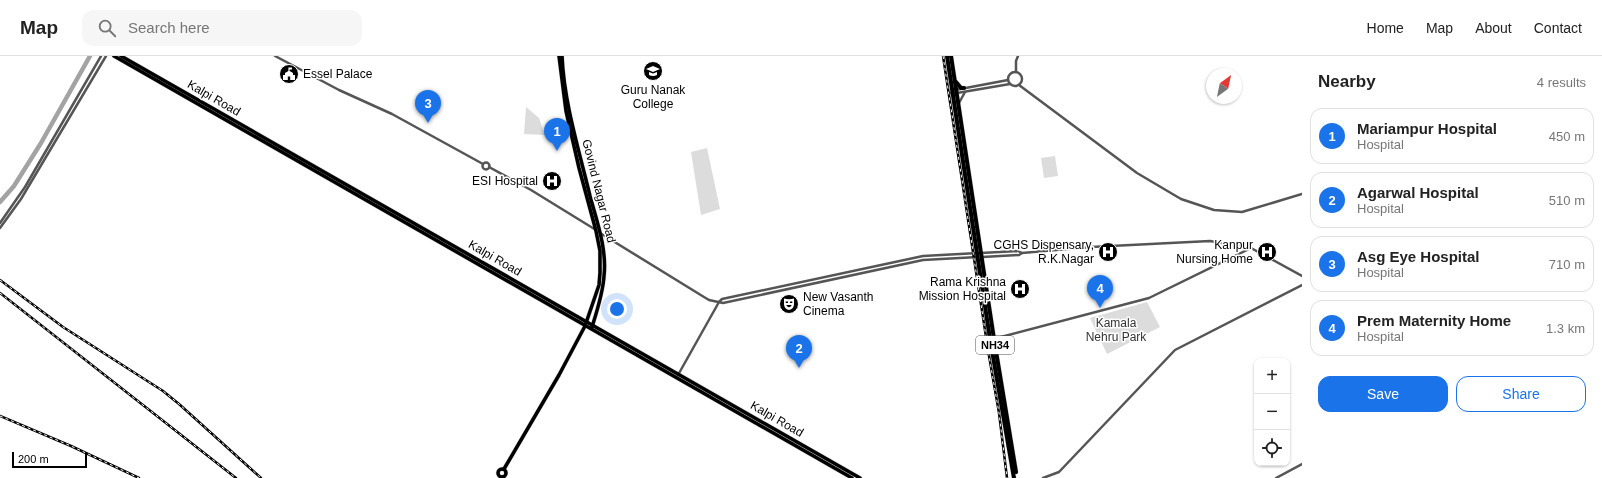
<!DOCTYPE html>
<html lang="en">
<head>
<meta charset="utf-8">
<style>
  :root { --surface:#fff; --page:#f6f6f6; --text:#222; --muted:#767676; --line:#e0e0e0; --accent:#1a73e8 }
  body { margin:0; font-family:Helvetica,sans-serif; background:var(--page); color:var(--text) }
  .controls { position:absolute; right:12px; bottom:12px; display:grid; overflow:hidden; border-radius:8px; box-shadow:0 1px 3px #0004 }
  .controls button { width:36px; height:36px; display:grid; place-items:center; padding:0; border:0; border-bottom:1px solid var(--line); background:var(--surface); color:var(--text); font:20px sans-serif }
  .compass { position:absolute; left:1206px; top:12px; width:36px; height:36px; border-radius:50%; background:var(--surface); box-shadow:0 1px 3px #0004; rotate:33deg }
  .scale { position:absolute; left:12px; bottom:10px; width:75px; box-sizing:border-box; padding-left:4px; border:2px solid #000; border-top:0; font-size:11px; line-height:14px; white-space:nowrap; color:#000; -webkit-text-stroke:3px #fff; paint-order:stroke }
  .you { position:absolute; left:617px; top:253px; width:14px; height:14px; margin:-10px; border:3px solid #fff; border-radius:50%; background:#1a73e8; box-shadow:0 0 0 6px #1a73e833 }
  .badge { display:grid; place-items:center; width:26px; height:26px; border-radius:50%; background:var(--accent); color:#fff; font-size:13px; font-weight:700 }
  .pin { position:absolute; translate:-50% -33px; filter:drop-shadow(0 1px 2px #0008) }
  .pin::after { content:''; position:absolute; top:21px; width:14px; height:12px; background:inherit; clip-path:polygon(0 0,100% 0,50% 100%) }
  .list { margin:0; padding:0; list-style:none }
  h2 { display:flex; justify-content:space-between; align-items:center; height:52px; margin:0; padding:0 16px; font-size:17px }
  h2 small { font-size:13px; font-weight:400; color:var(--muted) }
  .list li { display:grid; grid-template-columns:26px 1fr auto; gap:12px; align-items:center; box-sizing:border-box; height:56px; margin:0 8px 8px; padding:0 8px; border:1px solid var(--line); border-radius:12px }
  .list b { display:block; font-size:15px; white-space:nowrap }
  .list p { margin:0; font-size:13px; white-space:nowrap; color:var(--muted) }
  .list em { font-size:13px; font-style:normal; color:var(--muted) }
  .actions { display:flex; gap:8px; padding:12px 16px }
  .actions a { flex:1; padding:9px 0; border:1px solid var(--accent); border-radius:12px; text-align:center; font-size:14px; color:var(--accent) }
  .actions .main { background:var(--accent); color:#fff }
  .icon { flex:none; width:22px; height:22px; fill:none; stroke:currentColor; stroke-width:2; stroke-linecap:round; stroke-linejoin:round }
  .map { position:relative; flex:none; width:1302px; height:422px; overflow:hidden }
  header { display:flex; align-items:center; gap:24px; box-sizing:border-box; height:56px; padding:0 20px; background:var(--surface); border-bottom:1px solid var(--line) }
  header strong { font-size:19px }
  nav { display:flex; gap:22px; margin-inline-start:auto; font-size:14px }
  .search { width:280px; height:36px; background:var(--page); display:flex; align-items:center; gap:10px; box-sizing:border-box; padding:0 14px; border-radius:12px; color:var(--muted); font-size:15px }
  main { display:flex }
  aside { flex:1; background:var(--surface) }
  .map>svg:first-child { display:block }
  .green { fill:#dcdcdc }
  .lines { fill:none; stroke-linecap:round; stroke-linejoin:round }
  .river { stroke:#a3a3a3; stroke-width:4.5 }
  .major-casing { stroke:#dbdbdb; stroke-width:4.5 }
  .highway-casing { stroke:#dbdbdb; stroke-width:5 }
  .minor { stroke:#555; stroke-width:2.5 }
  .major { stroke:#000; stroke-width:3.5 }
  .highway { stroke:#000; stroke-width:4 }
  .rail-casing { stroke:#000; stroke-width:2.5 }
  .rail { stroke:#fff; stroke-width:1; stroke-dasharray:3; stroke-linecap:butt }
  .labels { text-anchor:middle; stroke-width:3; stroke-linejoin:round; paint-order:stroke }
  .shield { fill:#fff; stroke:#4c4c4c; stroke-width:1 }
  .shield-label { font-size:11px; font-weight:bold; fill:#000 }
  .poi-label { font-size:12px; fill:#000; stroke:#fff; text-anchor:end }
  .street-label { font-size:12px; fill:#000; stroke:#fff }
  .park-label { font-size:12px; fill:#333; stroke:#fff }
</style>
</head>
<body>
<header>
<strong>Map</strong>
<div class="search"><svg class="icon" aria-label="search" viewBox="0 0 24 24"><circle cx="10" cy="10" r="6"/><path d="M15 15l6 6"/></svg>Search here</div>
<nav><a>Home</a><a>Map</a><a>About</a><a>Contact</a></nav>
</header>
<main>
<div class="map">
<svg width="1302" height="422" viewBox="0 0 1302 422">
  <rect width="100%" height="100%" fill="#fff"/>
  <g class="green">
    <polygon points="526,51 539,62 545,79 524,78"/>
    <polygon points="707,92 720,153 701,159 691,96"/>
    <polygon points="1055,100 1058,120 1044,122 1041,102"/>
    <polygon points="1147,246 1160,271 1107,298 1090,262"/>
  </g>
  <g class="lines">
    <polyline class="river" points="0,146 14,130 41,87 90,0"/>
    <g class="major-casing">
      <g id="major">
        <polyline points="114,0 852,422"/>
        <polyline points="121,0 860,422"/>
        <path d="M562,0C564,47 579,94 590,140C597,166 607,193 604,220C603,237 597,255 592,271"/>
        <circle cx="502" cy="417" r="4"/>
        <polyline points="504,413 559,319 585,270 599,229 600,217 600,195 596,175 579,112 566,55 559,0"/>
      </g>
    </g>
    <g class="highway-casing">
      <g id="highway">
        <polyline points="947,0 990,283 1014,422"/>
        <polyline points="951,0 994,283 1016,416"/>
        <polyline points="956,26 961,32 964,32"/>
      </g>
    </g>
    <g class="minor">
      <polyline points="275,0 339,34 392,58 483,108"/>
      <circle cx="1015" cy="23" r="7"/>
      <polyline points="1016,16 1016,5 1018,0"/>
      <polyline points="1019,29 1137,117 1181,143 1214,154 1242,156 1302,138"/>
      <polyline points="955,34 1008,24"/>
      <polyline points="950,37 957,37 1010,28"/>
      <polyline points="959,47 965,36"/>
      <circle cx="486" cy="110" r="3.5"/>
      <polyline points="489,111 531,134 596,174"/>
      <polyline points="0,167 25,131 101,0"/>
      <polyline points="0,172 21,143 106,0"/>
      <polyline points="600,177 704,241 709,244 723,247 923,204 978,201"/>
      <polyline points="981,197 1018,195 1022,197 1091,191 1210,185 1251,192 1302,220"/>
      <polyline points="982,201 1019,199 1022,197"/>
      <polyline points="993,283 1149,242 1251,192"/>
      <polyline points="678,319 719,246 722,243 923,200 978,197"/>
      <polyline points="1043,422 1059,416 1175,294 1302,229"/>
      <polyline points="1276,422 1302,408"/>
    </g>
    <use href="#major" class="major"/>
    <use href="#highway" class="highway"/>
    <g class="rail-casing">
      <g id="rail">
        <polyline points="943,0 988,294 999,357 1007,422"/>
        <polyline points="0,224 63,271 163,335 179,348 261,422"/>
        <polyline points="0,237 236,422"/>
        <polyline points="0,360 71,390 139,422"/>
      </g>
    </g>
    <use href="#rail" class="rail"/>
  </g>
  <defs>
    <g id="university-disc" transform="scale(1)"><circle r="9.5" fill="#000" stroke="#fff"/><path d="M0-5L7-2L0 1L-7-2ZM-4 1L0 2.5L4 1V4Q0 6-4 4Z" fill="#fff"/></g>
    <g id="civic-disc" transform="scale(1)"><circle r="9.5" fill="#000" stroke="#fff"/><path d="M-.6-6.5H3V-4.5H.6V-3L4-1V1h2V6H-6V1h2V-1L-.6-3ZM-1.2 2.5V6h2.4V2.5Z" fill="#fff"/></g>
    <g id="hospital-disc" transform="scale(1)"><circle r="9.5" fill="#000" stroke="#fff"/><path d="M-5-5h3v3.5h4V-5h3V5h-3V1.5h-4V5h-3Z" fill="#fff"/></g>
    <g id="theatre-disc" transform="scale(1)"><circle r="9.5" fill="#000" stroke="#fff"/><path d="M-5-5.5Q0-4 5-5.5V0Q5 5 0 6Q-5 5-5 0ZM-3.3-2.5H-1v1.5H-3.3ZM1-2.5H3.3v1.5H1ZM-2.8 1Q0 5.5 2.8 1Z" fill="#fff"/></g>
  </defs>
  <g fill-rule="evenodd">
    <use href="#university-disc" x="653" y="15"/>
    <use href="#civic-disc" x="289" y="18"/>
    <use href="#hospital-disc" x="552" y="125"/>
    <use href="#hospital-disc" x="1108" y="196"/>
    <use href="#hospital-disc" x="1267" y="196"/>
    <use href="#hospital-disc" x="1020" y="233"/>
    <use href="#theatre-disc" x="789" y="248"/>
  </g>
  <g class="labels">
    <rect class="shield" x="976" y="280" width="38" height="18" rx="3"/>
    <g class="shield-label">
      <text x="995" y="293">NH34</text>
    </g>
    <g class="poi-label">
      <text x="303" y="22" text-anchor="start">Essel Palace</text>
      <text x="653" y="38" text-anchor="middle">Guru Nanak<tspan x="653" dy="14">College</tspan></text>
      <text x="538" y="129">ESI Hospital</text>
      <text x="1094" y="193">CGHS Dispensary,<tspan x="1094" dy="14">R.K.Nagar</tspan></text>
      <text x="1253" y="193">Kanpur<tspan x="1253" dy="14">Nursing Home</tspan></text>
      <text x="1006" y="230">Rama Krishna<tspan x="1006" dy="14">Mission Hospital</tspan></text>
      <text x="803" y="245" text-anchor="start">New Vasanth<tspan x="803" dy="14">Cinema</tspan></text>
    </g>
    <g class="street-label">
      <text transform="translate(214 42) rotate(30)" y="4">Kalpi Road</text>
      <text transform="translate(599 135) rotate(76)" y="4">Govind Nagar Road</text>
      <text transform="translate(495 202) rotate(30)" y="4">Kalpi Road</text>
      <text transform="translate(777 363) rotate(30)" y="4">Kalpi Road</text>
    </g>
    <g class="park-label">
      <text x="1116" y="271">Kamala<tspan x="1116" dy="14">Nehru Park</tspan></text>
    </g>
  </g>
</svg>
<div class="controls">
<button>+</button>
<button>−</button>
<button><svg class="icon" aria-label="locate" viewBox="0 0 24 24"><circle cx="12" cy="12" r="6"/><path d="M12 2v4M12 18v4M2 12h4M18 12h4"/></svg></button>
</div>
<svg class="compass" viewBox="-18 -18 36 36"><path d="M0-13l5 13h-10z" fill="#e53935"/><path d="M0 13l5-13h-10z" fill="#767676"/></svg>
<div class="scale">200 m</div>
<div class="you"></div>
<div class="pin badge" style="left:557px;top:95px">1</div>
<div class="pin badge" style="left:799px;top:312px">2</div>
<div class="pin badge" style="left:428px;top:67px">3</div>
<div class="pin badge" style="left:1100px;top:252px">4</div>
</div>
<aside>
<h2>Nearby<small>4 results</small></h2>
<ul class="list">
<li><span class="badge">1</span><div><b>Mariampur Hospital</b><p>Hospital</p></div><em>450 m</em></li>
<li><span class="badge">2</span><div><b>Agarwal Hospital</b><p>Hospital</p></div><em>510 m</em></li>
<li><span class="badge">3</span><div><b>Asg Eye Hospital</b><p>Hospital</p></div><em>710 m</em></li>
<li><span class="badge">4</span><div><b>Prem Maternity Home</b><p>Hospital</p></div><em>1.3 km</em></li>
</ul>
<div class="actions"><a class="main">Save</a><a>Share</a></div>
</aside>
</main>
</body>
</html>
